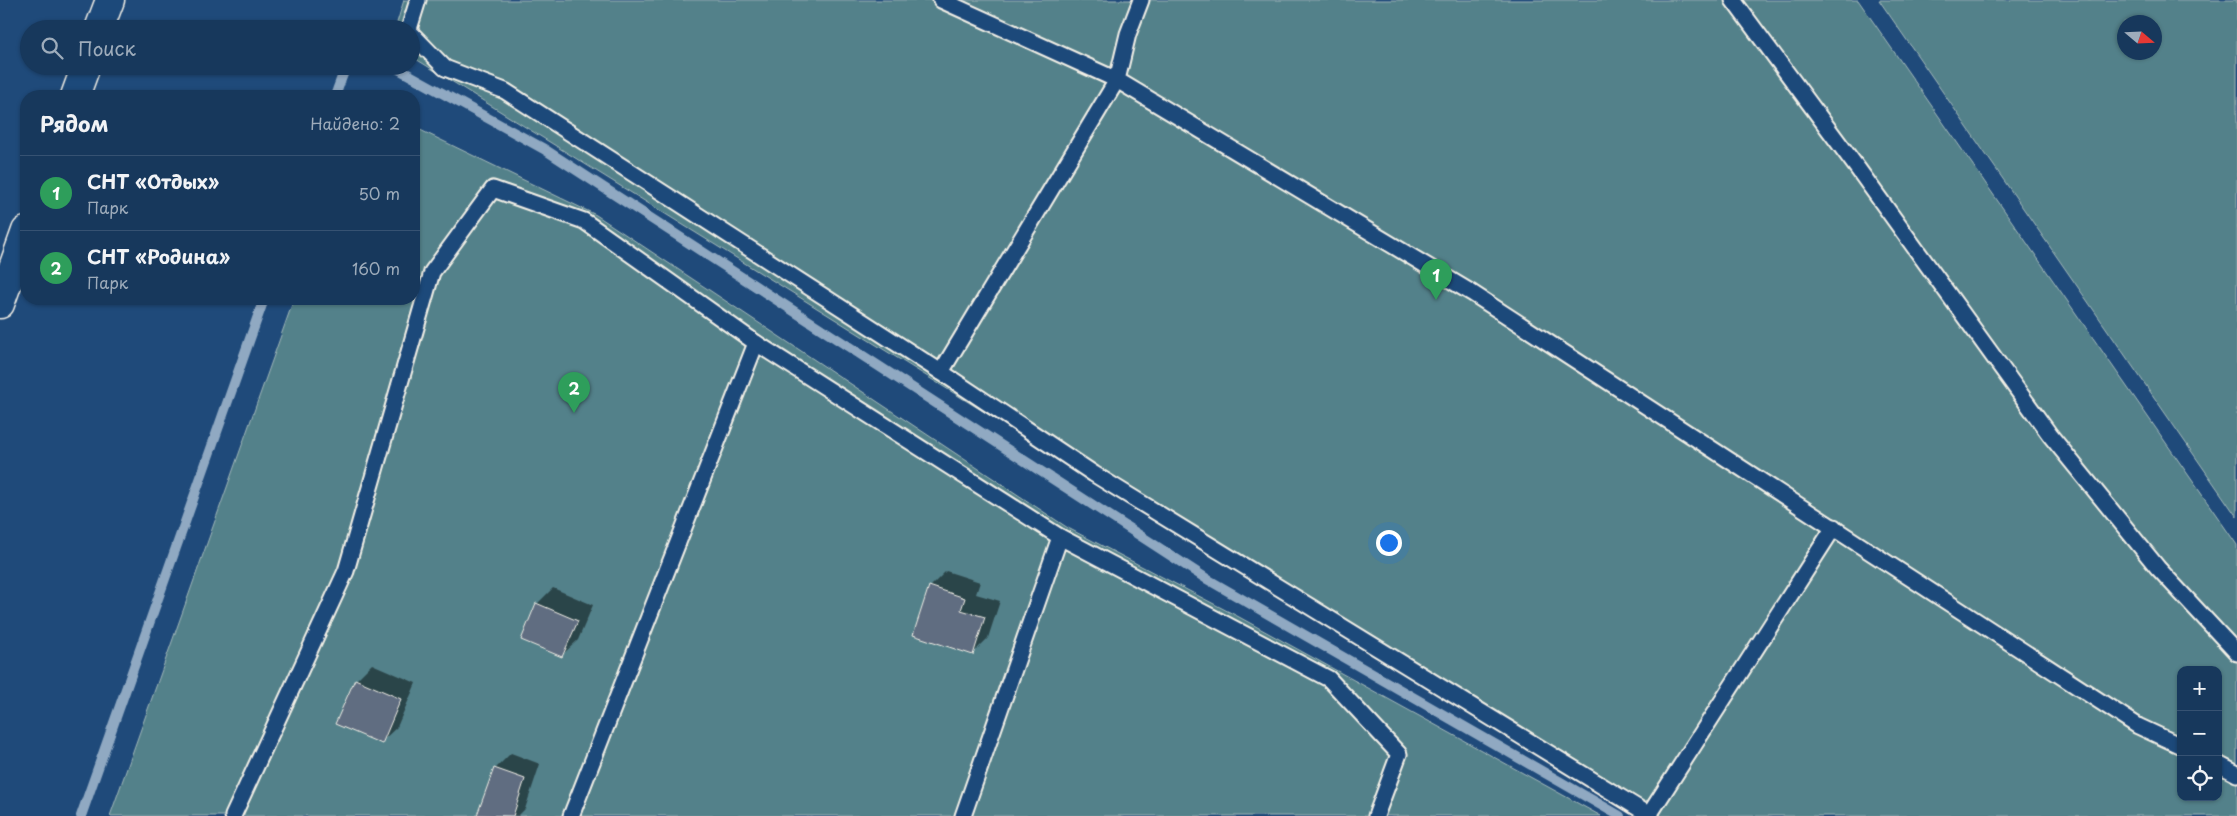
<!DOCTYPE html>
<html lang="ru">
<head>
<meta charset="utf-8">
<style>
  :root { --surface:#17385c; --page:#203f62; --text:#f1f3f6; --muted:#9eacbb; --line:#365272; --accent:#e69b98 }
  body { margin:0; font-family:"Playpen Sans",sans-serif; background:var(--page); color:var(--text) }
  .controls { position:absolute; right:15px; bottom:15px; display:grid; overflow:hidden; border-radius:10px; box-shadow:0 1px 4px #0004 }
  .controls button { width:45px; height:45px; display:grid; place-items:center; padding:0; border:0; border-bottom:1px solid var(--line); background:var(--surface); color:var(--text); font:25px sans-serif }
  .compass { position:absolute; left:2117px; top:15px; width:45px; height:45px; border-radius:50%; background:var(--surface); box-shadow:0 1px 4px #0004; rotate:109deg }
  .you { position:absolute; left:1388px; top:542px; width:18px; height:18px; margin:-12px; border:4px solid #fff; border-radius:50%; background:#1a73e8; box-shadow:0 0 0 8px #1a73e833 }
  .badge { display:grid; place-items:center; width:32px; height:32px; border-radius:50%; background:var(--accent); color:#fff; font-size:16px; font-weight:700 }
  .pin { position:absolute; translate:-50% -41px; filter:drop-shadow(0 1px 2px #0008) }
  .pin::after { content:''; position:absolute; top:26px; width:18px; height:15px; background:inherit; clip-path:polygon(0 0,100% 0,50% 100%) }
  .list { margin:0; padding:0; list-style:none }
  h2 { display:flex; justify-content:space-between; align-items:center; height:65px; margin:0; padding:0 20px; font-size:21px }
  h2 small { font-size:16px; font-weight:400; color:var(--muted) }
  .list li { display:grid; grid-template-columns:32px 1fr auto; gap:15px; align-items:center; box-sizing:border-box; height:75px; padding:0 20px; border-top:1px solid var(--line) }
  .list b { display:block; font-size:19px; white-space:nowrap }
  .list p { margin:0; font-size:16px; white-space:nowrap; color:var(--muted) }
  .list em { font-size:16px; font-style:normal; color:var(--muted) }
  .icon { flex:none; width:28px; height:28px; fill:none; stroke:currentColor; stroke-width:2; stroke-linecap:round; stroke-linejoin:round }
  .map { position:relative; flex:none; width:2237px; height:816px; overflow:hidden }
  .search { position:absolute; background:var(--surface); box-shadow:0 1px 4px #0004; left:20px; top:20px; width:400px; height:55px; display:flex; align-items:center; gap:12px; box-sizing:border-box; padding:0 18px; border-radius:28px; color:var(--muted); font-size:19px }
  .panel { position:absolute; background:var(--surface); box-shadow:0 1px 4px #0004; left:20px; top:90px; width:400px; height:215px; border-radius:20px }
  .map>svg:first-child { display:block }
  .green { fill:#53818a; stroke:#a4b9b9; fill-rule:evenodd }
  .shadow { fill:#0007 }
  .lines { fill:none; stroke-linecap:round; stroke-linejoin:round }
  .stream { stroke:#90a9c2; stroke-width:10 }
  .building { fill:#616d81; stroke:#f4f1e8 }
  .service-casing { stroke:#f4f1e8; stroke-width:19 }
  .primary-casing { stroke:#f4f1e8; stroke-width:31 }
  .service { stroke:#1f4a7a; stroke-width:15 }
  .primary { stroke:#1f4a7a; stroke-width:28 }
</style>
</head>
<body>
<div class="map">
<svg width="2237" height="816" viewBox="0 0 2237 816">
  <rect width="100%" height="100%" fill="#1f4a7a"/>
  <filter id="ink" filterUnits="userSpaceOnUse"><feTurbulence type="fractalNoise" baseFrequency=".02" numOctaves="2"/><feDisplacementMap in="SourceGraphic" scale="10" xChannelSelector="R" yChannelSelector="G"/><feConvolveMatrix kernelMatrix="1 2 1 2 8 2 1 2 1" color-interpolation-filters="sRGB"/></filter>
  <g filter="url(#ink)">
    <g class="green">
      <path d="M404,0H1858L2237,545V816H1635L411,56V29H395ZM2181,670H2218V797H2181Z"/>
      <path d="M1879,0H2237V517ZM2124,22H2154V52H2124Z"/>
      <polygon points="414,127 596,215 1068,528 1239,617 1601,816 110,816 294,299 414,299"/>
    </g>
    <g class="shadow">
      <polygon points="946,571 980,582 976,594 1000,601 988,638 973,653 930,587"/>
      <polygon points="553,588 593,605 578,640 562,655 537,604"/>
      <polygon points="372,664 416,683 397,727 381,742 356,680"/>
      <polygon points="511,753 540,764 525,809 518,816 479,814 495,769"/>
    </g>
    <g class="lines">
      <g class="stream">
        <polyline points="393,66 544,149 1207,579 1620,816"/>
        <polyline points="335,96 346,66"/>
        <polyline points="81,816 264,299"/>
      </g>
    </g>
    <g class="building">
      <polygon points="929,586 965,598 961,610 985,617 973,655 913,635"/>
      <polygon points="536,603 578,621 562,657 521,640"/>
      <polygon points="355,679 401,699 382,744 335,724"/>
      <polygon points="494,768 525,779 513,816 477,815"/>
    </g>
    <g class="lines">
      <g class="service-casing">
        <g id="service">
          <polyline points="941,0 1117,80 941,372"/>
          <polyline points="1141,0 1128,34 1117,80 1472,293 2138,726 2181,746"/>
          <polyline points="1733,0 1858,169 2050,435 2158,568 2237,653"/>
          <polyline points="409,29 418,0"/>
          <polyline points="411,33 445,68 505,91 941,372 1094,474 1651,816"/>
          <polyline points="1060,537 1329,679 1399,754 1376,816"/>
          <polyline points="2218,764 2237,774"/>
          <polyline points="1649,815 1834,527"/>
          <polyline points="233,816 346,571 432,272 493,189 584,221 756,343 1060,537 963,816"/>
          <polyline points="571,816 756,343"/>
        </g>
      </g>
      <g class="primary-casing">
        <g id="primary">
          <polyline points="99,29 110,0"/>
          <polyline points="75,96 86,66"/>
          <polyline points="0,304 26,231"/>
        </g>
      </g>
      <use href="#service" class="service"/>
      <use href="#primary" class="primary"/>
    </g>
  </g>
</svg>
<div class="controls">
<button>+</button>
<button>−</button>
<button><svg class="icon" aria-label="locate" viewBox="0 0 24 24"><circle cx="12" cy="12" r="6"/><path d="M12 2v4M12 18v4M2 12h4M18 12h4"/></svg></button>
</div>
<svg class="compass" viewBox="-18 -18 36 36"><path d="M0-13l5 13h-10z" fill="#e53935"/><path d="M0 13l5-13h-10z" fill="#9eacbb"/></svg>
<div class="you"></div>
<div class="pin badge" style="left:1436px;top:300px;background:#2e9e5b">1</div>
<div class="pin badge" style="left:574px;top:413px;background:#2e9e5b">2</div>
<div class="search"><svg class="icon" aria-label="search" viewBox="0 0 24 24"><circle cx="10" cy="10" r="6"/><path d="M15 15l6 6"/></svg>Поиск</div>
<section class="panel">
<h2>Рядом<small>Найдено: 2</small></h2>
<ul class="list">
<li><span class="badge" style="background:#2e9e5b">1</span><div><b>СНТ «Отдых»</b><p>Парк</p></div><em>50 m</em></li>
<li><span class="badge" style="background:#2e9e5b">2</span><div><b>СНТ «Родина»</b><p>Парк</p></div><em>160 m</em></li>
</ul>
</section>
</div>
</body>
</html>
